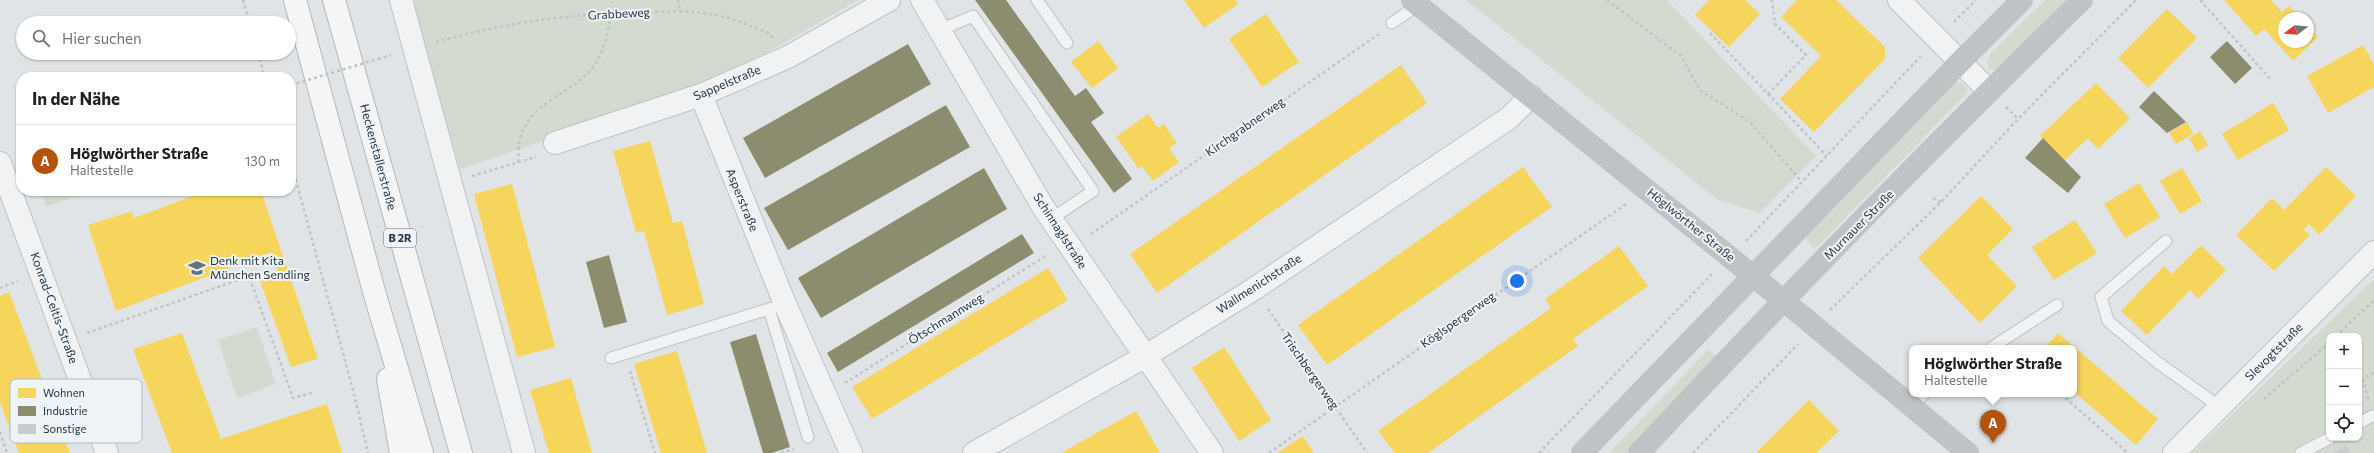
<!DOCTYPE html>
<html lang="de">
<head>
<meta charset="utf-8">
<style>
  :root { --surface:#fff; --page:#f2f2f2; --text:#202124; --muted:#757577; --line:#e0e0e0; --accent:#b45309 }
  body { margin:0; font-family:Commissioner,sans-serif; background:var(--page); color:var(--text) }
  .controls { position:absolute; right:12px; bottom:12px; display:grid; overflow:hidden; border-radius:8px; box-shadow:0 1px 3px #0004 }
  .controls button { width:36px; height:36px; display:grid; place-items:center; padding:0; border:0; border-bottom:1px solid var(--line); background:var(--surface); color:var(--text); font:20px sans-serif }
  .compass { position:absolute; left:2278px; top:12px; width:36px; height:36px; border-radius:50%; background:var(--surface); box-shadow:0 1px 3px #0004; rotate:254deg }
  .you { position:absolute; left:1517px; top:281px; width:14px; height:14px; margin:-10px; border:3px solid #fff; border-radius:50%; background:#1a73e8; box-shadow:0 0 0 6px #1a73e833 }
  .badge { display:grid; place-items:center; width:26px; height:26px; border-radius:50%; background:var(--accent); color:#fff; font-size:13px; font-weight:700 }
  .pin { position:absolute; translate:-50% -33px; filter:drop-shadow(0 1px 2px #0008) }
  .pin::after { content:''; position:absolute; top:21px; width:14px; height:12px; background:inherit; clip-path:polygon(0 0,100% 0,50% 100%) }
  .popup { position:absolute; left:1909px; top:345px; width:168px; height:52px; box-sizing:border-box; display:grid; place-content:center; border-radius:8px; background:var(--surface); filter:drop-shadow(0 1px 3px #0005); font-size:13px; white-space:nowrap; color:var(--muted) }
  .popup b { font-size:15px; color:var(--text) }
  .popup::after { content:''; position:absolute; left:50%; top:100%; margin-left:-8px; border:8px solid transparent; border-top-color:var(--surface) }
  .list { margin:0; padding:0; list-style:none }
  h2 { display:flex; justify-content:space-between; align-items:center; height:52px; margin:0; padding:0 16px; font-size:17px }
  h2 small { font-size:13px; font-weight:400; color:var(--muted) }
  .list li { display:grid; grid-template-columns:26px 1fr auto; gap:12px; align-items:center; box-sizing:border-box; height:72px; padding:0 16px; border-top:1px solid var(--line) }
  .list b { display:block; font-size:15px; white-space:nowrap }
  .list p { margin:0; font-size:13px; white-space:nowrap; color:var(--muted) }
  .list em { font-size:13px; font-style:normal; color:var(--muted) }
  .icon { flex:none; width:22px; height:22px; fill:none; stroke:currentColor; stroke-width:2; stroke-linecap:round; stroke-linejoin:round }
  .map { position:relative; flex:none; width:2374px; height:453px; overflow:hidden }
  .search { position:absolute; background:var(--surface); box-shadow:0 1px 3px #0004; left:16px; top:16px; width:280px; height:44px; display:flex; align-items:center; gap:10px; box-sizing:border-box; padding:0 14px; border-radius:22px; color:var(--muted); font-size:15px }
  .panel { position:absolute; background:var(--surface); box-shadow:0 1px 3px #0004; left:16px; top:72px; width:280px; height:124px; border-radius:16px }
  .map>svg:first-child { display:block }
  .green { fill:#d3dbd1; fill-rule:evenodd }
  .homes { fill:#f6d55c }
  .industry { fill:#8c8c6e }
  .building { fill:#c9cccf }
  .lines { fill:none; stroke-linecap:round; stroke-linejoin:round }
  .lane-casing { stroke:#bfc2c4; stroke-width:13 }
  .street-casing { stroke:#bfc2c4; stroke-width:24 }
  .highway-casing { stroke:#b3b7bb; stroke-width:24 }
  .path { stroke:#bfc4c6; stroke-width:2.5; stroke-dasharray:3 3; stroke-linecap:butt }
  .lane { stroke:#f0f2f3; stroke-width:11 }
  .street { stroke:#f0f2f3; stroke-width:22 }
  .secondary { stroke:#bfc3c6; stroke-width:22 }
  .highway { stroke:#f5f5f6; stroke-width:22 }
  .path-bridge { stroke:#bfc4c6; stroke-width:2.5; stroke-dasharray:3 3; stroke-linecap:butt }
  .labels { text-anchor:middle; stroke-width:4; stroke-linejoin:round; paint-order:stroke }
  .shield { fill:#eef3f7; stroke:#626e78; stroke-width:1 }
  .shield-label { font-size:11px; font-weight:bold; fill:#263542 }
  .street-label { font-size:12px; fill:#263542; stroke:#eef3f7 }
  .poi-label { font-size:12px; fill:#263542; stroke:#eef3f7; text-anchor:start }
  .key { fill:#eef3f7; stroke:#b2bac1; stroke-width:1 }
  .key-label { font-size:11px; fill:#263542 }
</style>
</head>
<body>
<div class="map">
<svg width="2374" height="453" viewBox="0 0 2374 453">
  <rect width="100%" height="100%" fill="#e1e4e6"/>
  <g class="green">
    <polygon points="412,0 858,0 770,51 680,95 460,169"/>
    <polygon points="1466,0 1667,0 1816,156 1760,213 1718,200"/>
    <polygon points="2045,0 2067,0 1996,70 1989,69 1987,63 1990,54"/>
    <polygon points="1961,82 1967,88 1967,93 1815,249 1806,238 1954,84"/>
    <polygon points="41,191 91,191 46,207"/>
    <path d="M2374,279V453H2192ZM2329,336H2359V438H2329Z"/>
    <polygon points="257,327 276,384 237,398 218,340"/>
    <polygon points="1709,349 1720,360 1629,453 1609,453"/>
  </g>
  <g class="homes">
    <polygon points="1184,0 1236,0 1238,4 1204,28"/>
    <polygon points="1709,0 1745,0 1760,14 1729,47 1695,15"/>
    <polygon points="1797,0 1836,0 1885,47 1885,59 1814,132 1780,99 1821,56 1781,17"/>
    <polygon points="2224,0 2271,0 2282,12 2289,6 2300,18 2284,18 2284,42 2308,42 2308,26 2318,37 2293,61 2264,29 2256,36"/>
    <polygon points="2167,9 2197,38 2148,88 2118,58"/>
    <polygon points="1266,14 1299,62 1262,87 1229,39"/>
    <polygon points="1098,41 1118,68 1092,88 1071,62"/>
    <polygon points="2363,45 2374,64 2374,87 2328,113 2307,76"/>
    <polygon points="1401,65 1427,103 1157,293 1130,254"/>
    <polygon points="2096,83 2130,118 2098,149 2088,138 2064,161 2040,136"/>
    <polygon points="2273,103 2289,130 2238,160 2222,134"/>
    <polygon points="1148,114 1158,128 1164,124 1177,143 1169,148 1179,162 1153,181 1142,166 1139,169 1116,137"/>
    <polygon points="2187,122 2193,134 2176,144 2169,133"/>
    <polygon points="2200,131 2208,145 2197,152 2189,138"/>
    <polygon points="650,141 673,223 682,221 704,304 667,315 644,231 636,233 613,151"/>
    <polygon points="1523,167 1552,207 1327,365 1298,325"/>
    <polygon points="2326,167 2356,196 2319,235 2309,224 2304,230 2310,235 2274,271 2236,235 2272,198 2284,210"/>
    <polygon points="2182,168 2202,201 2180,214 2160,181"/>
    <polygon points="2139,183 2160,217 2125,238 2104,204"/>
    <polygon points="512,184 555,347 517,357 474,194"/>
    <polygon points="206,191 261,191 318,359 291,367 260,281 279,276 272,252 116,311 88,225 132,211 134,218"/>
    <polygon points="1981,196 2013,229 1987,255 2017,286 1980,323 1918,258"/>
    <polygon points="2075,220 2097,253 2054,280 2032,247"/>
    <polygon points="2201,245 2226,270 2198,299 2190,290 2147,335 2121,311 2164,266 2172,274"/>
    <polygon points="1619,246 1648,286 1573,339 1578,346 1428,453 1395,453 1378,431 1551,308 1545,299"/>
    <polygon points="1048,268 1068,300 872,419 852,387"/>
    <polygon points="9,292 70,453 19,453 0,402 0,296"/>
    <polygon points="182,333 221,439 327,404 342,453 172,453 133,349"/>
    <polygon points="2058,333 2158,419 2136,445 2074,392 2074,348 2045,348"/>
    <polygon points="1224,347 1271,420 1239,441 1192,368"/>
    <polygon points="677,351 690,395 707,453 661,453 634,364"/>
    <polygon points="571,378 592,453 549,453 530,390"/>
    <polygon points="1809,400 1839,431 1816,453 1756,453"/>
    <polygon points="1136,411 1160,453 1061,453 1109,426"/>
    <polygon points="1303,436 1314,453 1277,453"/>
  </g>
  <g class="industry">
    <polygon points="975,0 1006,0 1075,96 1086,88 1104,113 1091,122 1132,179 1114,193"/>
    <polygon points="2227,41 2252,68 2235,84 2210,57"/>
    <polygon points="908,44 931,84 765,178 743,138"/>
    <polygon points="2154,91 2186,122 2167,133 2139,107"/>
    <polygon points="946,105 970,147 788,250 764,208"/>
    <polygon points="2043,138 2081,177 2068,193 2025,158"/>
    <polygon points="984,168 1007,209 821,318 798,278"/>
    <polygon points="1022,234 1034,253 838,372 827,353"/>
    <polygon points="609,255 627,322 604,328 586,262"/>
    <polygon points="756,334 790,447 772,453 763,453 730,342"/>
  </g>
  <polygon class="building" points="2346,445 2351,453 2332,453"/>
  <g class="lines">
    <g class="lane-casing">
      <g id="lane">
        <polyline points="1037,0 1067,43"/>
        <polyline points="1392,23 1418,5"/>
        <polyline points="940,30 973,16 1093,191 1051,219"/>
        <polyline points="2166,241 2101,297 2108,321 2157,362 2220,407"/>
        <polyline points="769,309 808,437"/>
        <polyline points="1991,348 2057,305"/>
        <polyline points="611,358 785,304"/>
        <polyline points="1912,407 1924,394"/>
        <polyline points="2359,423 2372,416"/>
        <polyline points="2301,453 2330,438"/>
      </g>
    </g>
    <g class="street-casing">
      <g id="street">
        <polyline points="401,0 524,453"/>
        <polyline points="922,0 1043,207 1212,453"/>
        <polyline points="1899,0 1989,91"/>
        <polyline points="701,95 785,304 851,453"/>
        <polyline points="555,143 701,95 788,57 889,0"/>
        <polyline points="0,163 107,453"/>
        <polyline points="974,453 1144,357 1254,289 1509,118 1531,96"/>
        <polyline points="2174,453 2374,252"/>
      </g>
    </g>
    <g class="highway-casing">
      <g id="highway">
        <polyline points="295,0 375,295 422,453"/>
        <polyline points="334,0 461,453"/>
        <polyline points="388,379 401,453"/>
      </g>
    </g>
    <g class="path">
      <polyline points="243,0 250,23"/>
      <polyline points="678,0 680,11"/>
      <polyline points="1607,0 1681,56 1701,91 1750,122 1801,181"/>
      <polyline points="2200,0 2272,81"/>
      <polyline points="1954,22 1976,0"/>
      <polyline points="1710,33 1827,156"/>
      <path d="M436,42C502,23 571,14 639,12C660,12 682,10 703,13C726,15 747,25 769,33L773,38"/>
      <polyline points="258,53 263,70 261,77"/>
      <polyline points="378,59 391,55"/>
      <polyline points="1768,94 1806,55 1775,24 1772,0"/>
      <polyline points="2006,107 2018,119"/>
      <polyline points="291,162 353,390 368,453"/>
      <path d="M518,162C519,155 518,145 520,138C530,104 566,95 588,73C604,56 607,35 611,13"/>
      <polyline points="472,176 536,157"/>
      <polyline points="1933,198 1941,202"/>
      <polyline points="1091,234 1379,34"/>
      <polyline points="1746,241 1921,56"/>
      <polyline points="0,288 18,281"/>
      <polyline points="1268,309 1367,453"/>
      <polyline points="1830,310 1941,202 2018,119 2136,0"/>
      <polyline points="87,333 249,276 293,398 315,392"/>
      <polyline points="2336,336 2374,300"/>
      <polyline points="630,371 655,453"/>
      <polyline points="845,383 1047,255"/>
      <polyline points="2061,394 2128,453"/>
      <polyline points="2264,399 2329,343"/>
      <polyline points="2368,399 2363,379 2374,372"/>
      <polyline points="0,432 7,453"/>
      <polyline points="781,453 794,449"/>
      <polyline points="1269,453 1626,204"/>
      <polyline points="1539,453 1712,274"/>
      <polyline points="1693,453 1798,344"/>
    </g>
    <use href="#lane" class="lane"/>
    <use href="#street" class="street"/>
    <g class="secondary">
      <polyline points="1412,0 1784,301 1968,453"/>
      <polyline points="1582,453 1960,62 2022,0"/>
      <path d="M1639,453C1783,299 1931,148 2082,0"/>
    </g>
    <use href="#highway" class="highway"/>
    <polyline class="path-bridge" points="291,85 378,59"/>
  </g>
  <defs>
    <g id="school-bare" transform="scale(1.38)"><path d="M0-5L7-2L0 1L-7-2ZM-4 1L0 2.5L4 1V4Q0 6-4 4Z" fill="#67727b" stroke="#eef3f7" stroke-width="2.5" paint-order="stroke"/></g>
  </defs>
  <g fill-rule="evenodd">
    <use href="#school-bare" x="197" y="268"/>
  </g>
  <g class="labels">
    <rect class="shield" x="384" y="229" width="32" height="18" rx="3"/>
    <g class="shield-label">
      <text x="400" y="242">B 2R</text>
    </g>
    <g class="street-label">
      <text transform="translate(619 14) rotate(-3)" y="4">Grabbeweg</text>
      <text transform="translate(727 83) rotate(-23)" y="4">Sappelstraße</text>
      <text transform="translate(1245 127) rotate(-35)" y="4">Kirchgrabnerweg</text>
      <text transform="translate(378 157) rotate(75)" y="4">Heckenstallerstraße</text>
      <text transform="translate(742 200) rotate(68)" y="4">Asperstraße</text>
      <text transform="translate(1691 225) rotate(39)" y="4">Höglwörther Straße</text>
      <text transform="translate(1859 225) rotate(-45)" y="4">Murnauer Straße</text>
      <text transform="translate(1060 231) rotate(57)" y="4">Schinnaglstraße</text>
      <text transform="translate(1259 284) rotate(-33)" y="4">Wallmenichstraße</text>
      <text transform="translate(54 308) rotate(70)" y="4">Konrad-Celtis-Straße</text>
      <text transform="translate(946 319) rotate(-32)" y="4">Ötschmannweg</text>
      <text transform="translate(1458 320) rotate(-35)" y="4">Köglspergerweg</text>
      <text transform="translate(2274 352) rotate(-45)" y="4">Slevogtstraße</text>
      <text transform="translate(1310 371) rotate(55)" y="4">Trischbergerweg</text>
    </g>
    <g class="poi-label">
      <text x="210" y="265">Denk mit Kita<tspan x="210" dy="14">München Sendling</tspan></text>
    </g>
  </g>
  <rect x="10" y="379" width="132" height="64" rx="6" class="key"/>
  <rect x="18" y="388" width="18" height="10" fill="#f6d55c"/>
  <rect x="18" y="406" width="18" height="10" fill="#8c8c6e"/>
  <rect x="18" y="424" width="18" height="10" fill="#c9cccf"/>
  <g class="key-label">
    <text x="43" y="397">Wohnen</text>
    <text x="43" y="415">Industrie</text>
    <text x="43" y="433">Sonstige</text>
  </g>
</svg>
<div class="controls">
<button>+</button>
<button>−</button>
<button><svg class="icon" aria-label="locate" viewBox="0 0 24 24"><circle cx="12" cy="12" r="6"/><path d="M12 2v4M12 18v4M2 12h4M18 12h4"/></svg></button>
</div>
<svg class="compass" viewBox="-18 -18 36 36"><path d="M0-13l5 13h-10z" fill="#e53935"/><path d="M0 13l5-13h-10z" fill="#757577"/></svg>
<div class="you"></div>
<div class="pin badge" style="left:1993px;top:443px">A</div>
<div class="popup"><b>Höglwörther Straße</b>Haltestelle</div>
<div class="search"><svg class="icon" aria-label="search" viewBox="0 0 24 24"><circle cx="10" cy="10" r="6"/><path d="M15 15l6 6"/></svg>Hier suchen</div>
<section class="panel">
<h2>In der Nähe<small></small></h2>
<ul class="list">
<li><span class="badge">A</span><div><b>Höglwörther Straße</b><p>Haltestelle</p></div><em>130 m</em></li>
</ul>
</section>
</div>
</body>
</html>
